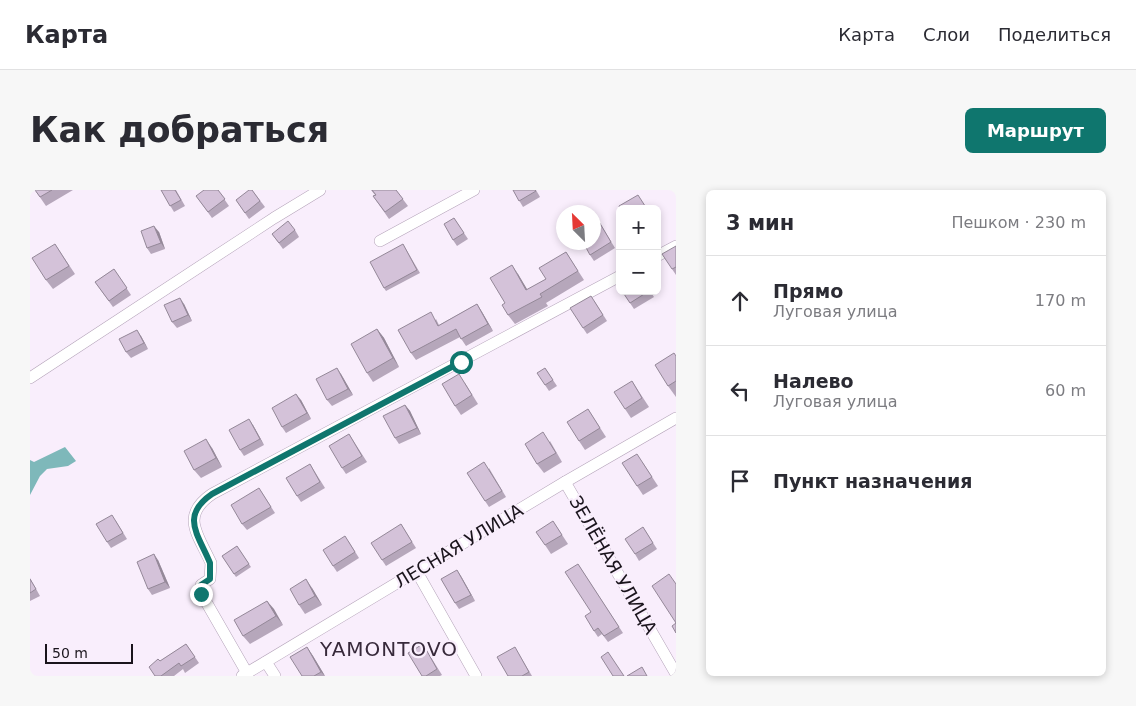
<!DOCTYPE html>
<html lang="ru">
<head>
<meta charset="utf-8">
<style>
  :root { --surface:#fff; --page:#f7f7f7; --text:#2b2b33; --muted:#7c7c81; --line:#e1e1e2; --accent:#0f766e }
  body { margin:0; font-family:"DejaVu Sans",sans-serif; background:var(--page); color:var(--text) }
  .controls { position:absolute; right:15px; top:15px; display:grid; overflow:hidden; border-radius:8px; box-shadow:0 2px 8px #0003 }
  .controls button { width:45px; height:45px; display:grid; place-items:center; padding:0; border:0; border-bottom:1px solid var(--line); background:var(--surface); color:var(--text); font:25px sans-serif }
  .compass { position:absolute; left:526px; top:15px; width:45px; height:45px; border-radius:50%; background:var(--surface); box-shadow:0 2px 8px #0003; rotate:336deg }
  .scale { position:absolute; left:15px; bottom:12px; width:88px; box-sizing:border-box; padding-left:5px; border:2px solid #1a141c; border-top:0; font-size:14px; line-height:18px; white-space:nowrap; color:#1a141c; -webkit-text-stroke:4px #f9eefc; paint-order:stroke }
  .stop { position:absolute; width:15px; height:15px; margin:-11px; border:4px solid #0f766e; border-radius:50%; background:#fff }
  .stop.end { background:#0f766e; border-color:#fff; box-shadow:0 1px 5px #0008 }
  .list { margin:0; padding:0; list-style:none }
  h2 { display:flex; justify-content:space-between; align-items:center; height:65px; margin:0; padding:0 20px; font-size:21px }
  h2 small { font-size:16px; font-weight:400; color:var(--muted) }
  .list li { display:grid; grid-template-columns:32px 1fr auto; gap:15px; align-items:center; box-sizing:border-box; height:90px; padding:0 20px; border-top:1px solid var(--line) }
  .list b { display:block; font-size:19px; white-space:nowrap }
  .list p { margin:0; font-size:16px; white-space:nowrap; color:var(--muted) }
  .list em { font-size:16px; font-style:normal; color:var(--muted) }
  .icon { flex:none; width:28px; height:28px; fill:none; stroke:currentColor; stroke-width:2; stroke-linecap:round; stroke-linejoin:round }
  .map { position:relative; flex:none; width:646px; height:486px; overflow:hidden; border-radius:8px }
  header { display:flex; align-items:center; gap:30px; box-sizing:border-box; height:70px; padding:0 25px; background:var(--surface); border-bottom:1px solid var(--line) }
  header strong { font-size:24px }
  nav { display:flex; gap:28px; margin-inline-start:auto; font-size:18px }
  .intro { display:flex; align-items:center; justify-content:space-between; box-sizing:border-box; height:120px; padding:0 30px }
  h1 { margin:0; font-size:35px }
  .button { padding:12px 22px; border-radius:8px; background:var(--accent); color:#fff; font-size:18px; font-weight:700 }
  main { display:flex; gap:30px; padding:0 30px }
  aside { flex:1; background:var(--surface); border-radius:8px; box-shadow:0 2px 8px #0003 }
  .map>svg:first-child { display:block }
  .water { fill:#7eb8ba }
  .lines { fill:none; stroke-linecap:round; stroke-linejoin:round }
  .minor-casing { stroke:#b4a3b9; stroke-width:12 }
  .minor { stroke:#fff; stroke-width:11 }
  .wall { fill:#b6a7bb }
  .shaded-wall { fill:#948898 }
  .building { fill:#d4c2d9; stroke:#948898 }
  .route { stroke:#0f766e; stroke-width:6 }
  .labels { text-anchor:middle; stroke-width:4.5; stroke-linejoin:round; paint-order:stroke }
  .street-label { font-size:18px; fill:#1a141c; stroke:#f9eefc }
  .quarter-label { font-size:20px; letter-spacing:1px; fill:#37293a; stroke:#f9eefc }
</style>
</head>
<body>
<header>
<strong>Карта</strong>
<nav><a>Карта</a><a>Слои</a><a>Поделиться</a></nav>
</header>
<div class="intro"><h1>Как добраться</h1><a class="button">Маршрут</a></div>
<main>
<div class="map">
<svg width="646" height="486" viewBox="0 0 646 486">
  <rect width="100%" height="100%" fill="#f9eefc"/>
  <polygon class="water" points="35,257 46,271 38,276 17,279 10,286 0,305 0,270 4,272"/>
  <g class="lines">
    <g class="minor-casing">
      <g id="minor">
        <polyline points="350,51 444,0"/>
        <polyline points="627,66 646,56"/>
        <polyline points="0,188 244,28 290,0"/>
        <polyline points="535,292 646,484"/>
        <polyline points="387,382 446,486"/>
        <polyline points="236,472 245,486"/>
        <path d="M217,483L171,403V395L180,389L181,373C168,344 150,326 182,304L590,86"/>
        <polyline points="212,486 535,292 646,228"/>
      </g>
    </g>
    <use href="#minor" class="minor"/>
  </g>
  <g class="wall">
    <polygon points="5,0 43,0 16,16"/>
    <polygon points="131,0 146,0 155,16 144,22"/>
    <polygon points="188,0 199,16 182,28 166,6"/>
    <polygon points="222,0 235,17 219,29 206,10"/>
    <polygon points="341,0 366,0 378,16 359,29 343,6 345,5"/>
    <polygon points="483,0 506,0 510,7 493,17"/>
    <polygon points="424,28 438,49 427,56 423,50"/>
    <polygon points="568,30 585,58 564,71 560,65"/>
    <polygon points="265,40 269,47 253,59 242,44"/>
    <polygon points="129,42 135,59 121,64 117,58"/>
    <polygon points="25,54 45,84 23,99 16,90"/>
    <polygon points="373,54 390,83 356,101 354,98"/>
    <polygon points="646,56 646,85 642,79"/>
    <polygon points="536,62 554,90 516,113 518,116 485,134 478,125 475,113 488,84 497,100 516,89"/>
    <polygon points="84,79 101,105 83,117 65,92"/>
    <polygon points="592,101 620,101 624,107 604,119"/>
    <polygon points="565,112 577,131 557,144 553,138"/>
    <polygon points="154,114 162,131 147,138 142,132"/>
    <polygon points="447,114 452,122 463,141 436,156 430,147 386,170 381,163 406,129 409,135"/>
    <polygon points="347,139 354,148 369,177 343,192 337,183"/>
    <polygon points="111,146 118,159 101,168 96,162"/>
    <polygon points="646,165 646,207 638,196"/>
    <polygon points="515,178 527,196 519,201 515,195"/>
    <polygon points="311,184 323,205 302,216 297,210"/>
    <polygon points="602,191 619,217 601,228 595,219"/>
    <polygon points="435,193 448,214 431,225 425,216"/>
    <polygon points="271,210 281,229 256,243 252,237"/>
    <polygon points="375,215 380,221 391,244 369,254 365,248"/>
    <polygon points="558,219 576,247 555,260 549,251"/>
    <polygon points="223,235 234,255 214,266 210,260"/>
    <polygon points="319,244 337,272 316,284 312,278"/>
    <polygon points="520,251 532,272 514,283 507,274"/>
    <polygon points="182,258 192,277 171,288 164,280"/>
    <polygon points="613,273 628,296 613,305 607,296"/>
    <polygon points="280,274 295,298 271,312 267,306"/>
    <polygon points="459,278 476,307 459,317 455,311"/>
    <polygon points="229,298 245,323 217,340 212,334"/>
    <polygon points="86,331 97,349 81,358 77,352"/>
    <polygon points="523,331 538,354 521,364 515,355"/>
    <polygon points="371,334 386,358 356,376 352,370"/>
    <polygon points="613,337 627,359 609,371 605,364"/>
    <polygon points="319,352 329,368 307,382 303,376"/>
    <polygon points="207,356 221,377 206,387 192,366"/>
    <polygon points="128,370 140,398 122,405 118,399"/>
    <polygon points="548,374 593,443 578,452 572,444 568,447 564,441 561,422"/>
    <polygon points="427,380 445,411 429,419 425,413"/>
    <polygon points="0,388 10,406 0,411"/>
    <polygon points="282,398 292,415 275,424 269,415"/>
    <polygon points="237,411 253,435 220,454 213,446"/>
    <polygon points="156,454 169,473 155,483 153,479 144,486 125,486 130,471"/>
    <polygon points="277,457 283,466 295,486 272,486"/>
    <polygon points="397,461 412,485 410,486 392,486"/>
    <polygon points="489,464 502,486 478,486"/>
  </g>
  <g class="shaded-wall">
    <polygon points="124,36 129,42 135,59 131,53"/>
    <polygon points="482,75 488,84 503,109 496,100"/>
    <polygon points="150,108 154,114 162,131 158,125"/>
    <polygon points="447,114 452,122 463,141 458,134"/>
    <polygon points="347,139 354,148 369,177 363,168"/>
    <polygon points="107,140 111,146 118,159 114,153"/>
    <polygon points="307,178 311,184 323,205 318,199"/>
    <polygon points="266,204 271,210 281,229 277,223"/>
    <polygon points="375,215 380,221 391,244 387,238"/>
    <polygon points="219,229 223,235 234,255 230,249"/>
    <polygon points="176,249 182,258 192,277 186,268"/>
    <polygon points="124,364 128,370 140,398 135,392"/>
    <polygon points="427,380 431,386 445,411 441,405"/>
    <polygon points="276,389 282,398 292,415 285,406"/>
    <polygon points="237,411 244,419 253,435 246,426"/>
    <polygon points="277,457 283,466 295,486 291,482"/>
  </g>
  <g class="building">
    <polygon points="5,0 22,0 10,7"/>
    <polygon points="131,0 145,0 151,10 140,16"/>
    <polygon points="174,0 188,0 195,9 178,22 166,6"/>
    <polygon points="219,0 222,0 230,11 215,23 206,10"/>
    <polygon points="342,0 366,0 373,9 355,22 343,6 346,5"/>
    <polygon points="483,0 505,0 506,1 489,11"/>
    <polygon points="608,5 617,19 590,19 589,16"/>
    <polygon points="424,28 434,43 423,50 414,34"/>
    <polygon points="568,30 581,52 560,65 553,52 564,52 564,33"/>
    <polygon points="258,31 265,40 249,53 242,44"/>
    <polygon points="124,36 131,53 117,58 111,41"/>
    <polygon points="25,54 39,76 16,90 2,68"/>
    <polygon points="373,54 387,80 354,98 340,72"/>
    <polygon points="646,56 646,77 642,79 632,64"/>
    <polygon points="536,62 548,81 510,104 512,107 478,125 472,115 475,113 460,88 482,75 496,100 516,89 509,78"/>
    <polygon points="84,79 97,98 79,111 65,92"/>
    <polygon points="590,91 590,97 587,92"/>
    <polygon points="592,101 619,101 600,113"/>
    <polygon points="561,106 573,125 553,138 540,118"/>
    <polygon points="150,108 158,125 142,132 134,115"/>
    <polygon points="447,114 458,134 431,149 426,139 381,163 368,140 401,122 408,136"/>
    <polygon points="347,139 363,168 337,183 321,154"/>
    <polygon points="107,140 114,153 96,162 89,149"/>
    <polygon points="644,163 646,166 646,191 638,196 625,175"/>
    <polygon points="307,178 318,199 297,210 286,189"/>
    <polygon points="515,178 523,190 515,195 507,183"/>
    <polygon points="429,184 442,205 425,216 412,194"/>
    <polygon points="602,191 612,208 595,219 584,202"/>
    <polygon points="266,204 277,223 252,237 242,218"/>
    <polygon points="375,215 387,238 365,248 353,226"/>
    <polygon points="558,219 570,238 549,251 537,232"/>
    <polygon points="219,229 230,249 210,260 199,240"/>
    <polygon points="513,242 526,263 507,274 495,254"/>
    <polygon points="319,244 332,266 312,278 299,256"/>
    <polygon points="176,249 186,268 164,280 154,261"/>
    <polygon points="607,264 622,287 607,296 592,273"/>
    <polygon points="454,272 472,301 455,311 437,283"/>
    <polygon points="280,274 290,292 267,306 256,288"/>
    <polygon points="229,298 241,317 212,334 201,315"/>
    <polygon points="82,325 93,343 77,352 66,334"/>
    <polygon points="523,331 532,345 515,355 506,342"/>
    <polygon points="371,334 382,352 352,370 341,353"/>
    <polygon points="613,337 623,353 605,364 595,349"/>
    <polygon points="315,346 325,362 303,376 293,360"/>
    <polygon points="207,356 219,374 204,384 192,366"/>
    <polygon points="124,364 135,392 118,399 107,372"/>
    <polygon points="548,374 589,437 574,446 568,438 564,441 555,426 561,422 535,382"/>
    <polygon points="427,380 441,405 425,413 411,389"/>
    <polygon points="639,384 646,394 646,443 642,436 646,433 622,396"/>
    <polygon points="0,389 6,399 0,403"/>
    <polygon points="276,389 285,406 269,415 260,399"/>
    <polygon points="237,411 246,426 213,446 204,430"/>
    <polygon points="156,454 165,467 151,476 149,473 131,486 125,486 119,477 128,469 130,471"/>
    <polygon points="393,454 407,479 396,486 392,486 378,463"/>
    <polygon points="277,457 291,482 284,486 272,486 260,467"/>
    <polygon points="485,457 499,482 492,486 478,486 467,467"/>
    <polygon points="578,462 594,486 583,486 571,467"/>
    <polygon points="612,477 617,486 597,486"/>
  </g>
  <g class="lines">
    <path class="route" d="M171,404V395L180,389V373C168,344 150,326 182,304L431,172"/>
  </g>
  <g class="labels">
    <g class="street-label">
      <text transform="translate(429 356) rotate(-31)" y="6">ЛЕСНАЯ УЛИЦА</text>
      <text transform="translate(583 375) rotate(60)" y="6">ЗЕЛЁНАЯ УЛИЦА</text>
    </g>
    <g class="quarter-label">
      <text x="359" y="466">YAMONTOVO</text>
    </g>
  </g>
</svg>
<div class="controls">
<button>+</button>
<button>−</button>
</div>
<svg class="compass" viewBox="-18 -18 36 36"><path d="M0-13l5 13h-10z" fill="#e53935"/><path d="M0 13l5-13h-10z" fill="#7c7c81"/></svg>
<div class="scale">50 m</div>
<div class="stop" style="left:431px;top:172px"></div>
<div class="stop end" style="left:171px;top:404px"></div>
</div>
<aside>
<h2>3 мин<small>Пешком · 230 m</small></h2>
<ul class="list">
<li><svg class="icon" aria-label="ahead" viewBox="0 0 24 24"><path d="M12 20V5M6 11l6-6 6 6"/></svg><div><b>Прямо</b><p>Луговая улица</p></div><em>170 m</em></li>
<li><svg class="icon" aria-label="left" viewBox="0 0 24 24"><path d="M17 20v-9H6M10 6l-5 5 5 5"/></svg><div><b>Налево</b><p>Луговая улица</p></div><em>60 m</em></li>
<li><svg class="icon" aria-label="arrive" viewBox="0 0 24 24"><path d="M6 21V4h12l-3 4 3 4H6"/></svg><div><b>Пункт назначения</b></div></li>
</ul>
</aside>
</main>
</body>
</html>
